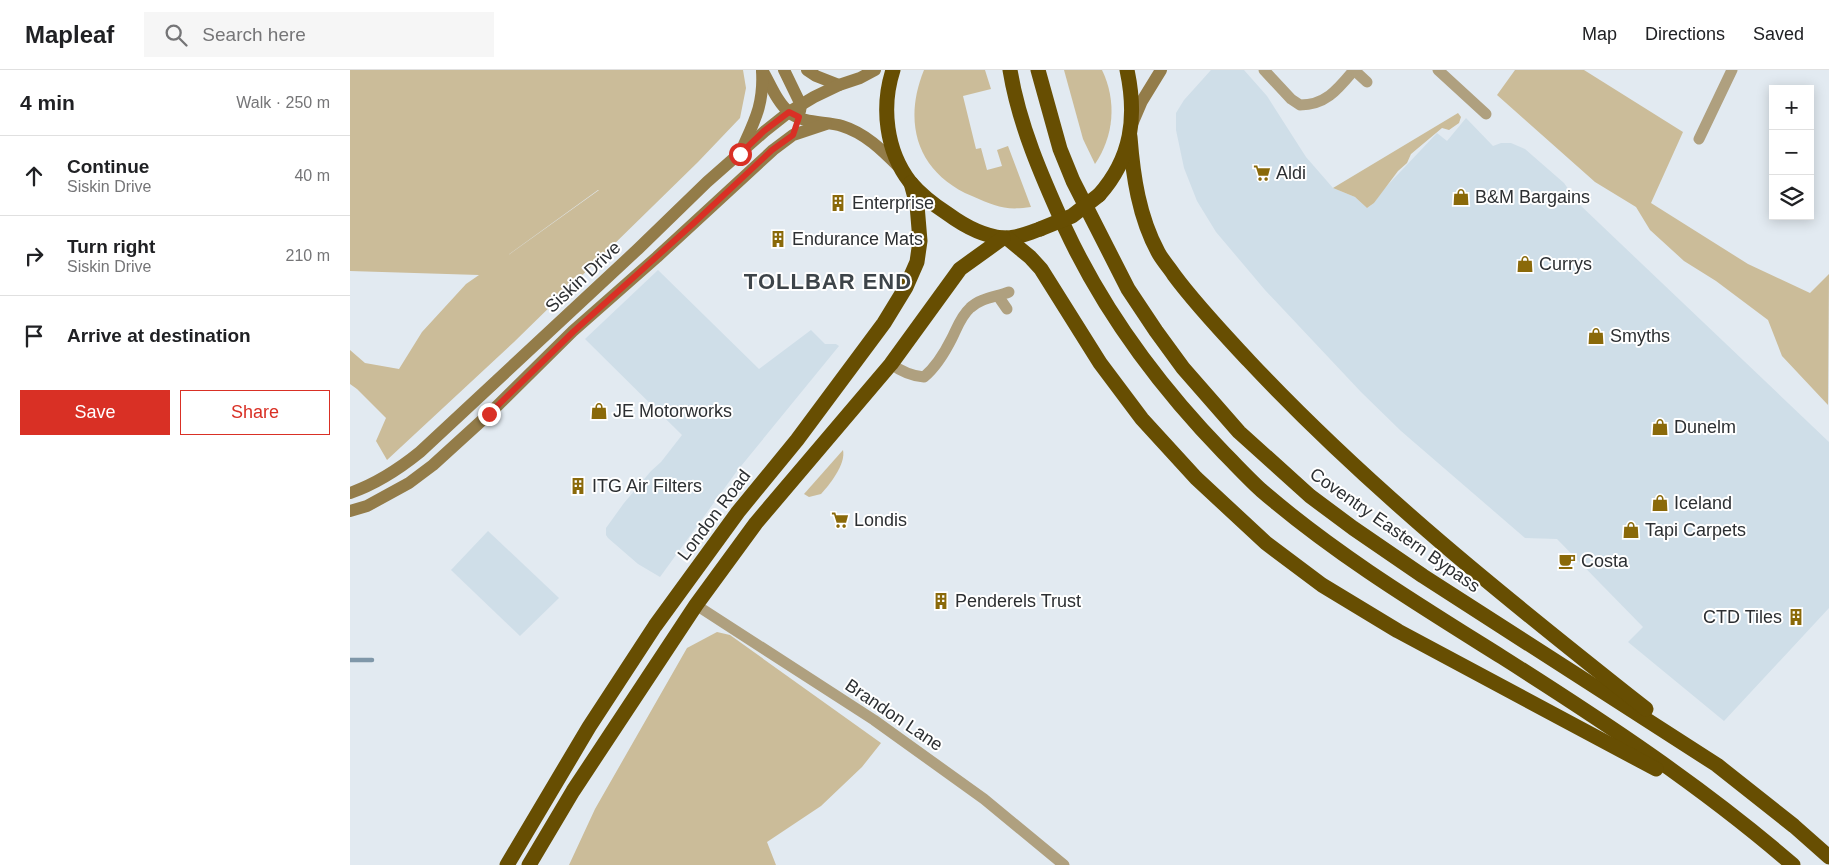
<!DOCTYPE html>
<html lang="en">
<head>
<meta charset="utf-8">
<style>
  :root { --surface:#fff; --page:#f6f6f6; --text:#202124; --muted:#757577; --line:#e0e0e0; --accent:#d93025 }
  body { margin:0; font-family:Arial,sans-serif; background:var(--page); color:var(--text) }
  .controls { position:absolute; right:15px; top:15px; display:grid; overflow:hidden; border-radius:0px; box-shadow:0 2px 12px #0003 }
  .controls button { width:45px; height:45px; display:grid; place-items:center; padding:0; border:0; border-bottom:1px solid var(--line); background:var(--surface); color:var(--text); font:25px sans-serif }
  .stop { position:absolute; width:15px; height:15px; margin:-11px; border:4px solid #d93025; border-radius:50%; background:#fff }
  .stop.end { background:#d93025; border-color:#fff; box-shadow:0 1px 5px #0008 }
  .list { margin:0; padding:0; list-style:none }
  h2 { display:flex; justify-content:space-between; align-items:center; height:65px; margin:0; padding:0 20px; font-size:21px }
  h2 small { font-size:16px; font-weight:400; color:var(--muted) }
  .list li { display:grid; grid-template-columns:32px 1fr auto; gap:15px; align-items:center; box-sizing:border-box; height:80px; padding:0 20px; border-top:1px solid var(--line) }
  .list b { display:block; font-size:19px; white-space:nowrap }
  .list p { margin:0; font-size:16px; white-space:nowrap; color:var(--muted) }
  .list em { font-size:16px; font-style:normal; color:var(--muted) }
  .actions { display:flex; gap:10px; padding:15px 20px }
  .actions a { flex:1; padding:11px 0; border:1px solid var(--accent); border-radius:0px; text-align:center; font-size:18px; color:var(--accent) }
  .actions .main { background:var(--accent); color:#fff }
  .icon { flex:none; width:28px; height:28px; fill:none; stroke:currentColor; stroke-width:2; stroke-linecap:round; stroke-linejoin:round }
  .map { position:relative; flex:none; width:1479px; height:795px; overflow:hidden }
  header { display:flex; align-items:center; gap:30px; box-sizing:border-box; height:70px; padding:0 25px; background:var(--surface); border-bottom:1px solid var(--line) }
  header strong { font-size:24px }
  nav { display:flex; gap:28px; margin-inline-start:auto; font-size:18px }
  .search { width:350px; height:45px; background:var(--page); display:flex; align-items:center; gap:12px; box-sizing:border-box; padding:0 18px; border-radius:0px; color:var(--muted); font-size:19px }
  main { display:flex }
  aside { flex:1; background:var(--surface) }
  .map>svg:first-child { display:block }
  .built { fill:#cfdee8 }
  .green { fill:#cbbc99; fill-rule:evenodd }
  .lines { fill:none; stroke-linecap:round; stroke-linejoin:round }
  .stream { stroke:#7f97a9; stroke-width:4.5 }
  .street { stroke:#afa07f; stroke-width:11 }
  .secondary { stroke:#937c49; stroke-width:12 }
  .highway { stroke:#674e02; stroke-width:15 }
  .highway-bridge { stroke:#674e02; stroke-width:15 }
  .route { stroke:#d93025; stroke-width:6 }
  .labels { text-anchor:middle; stroke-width:4; stroke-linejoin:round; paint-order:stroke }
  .poi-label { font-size:18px; fill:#2c2f32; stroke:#fff; text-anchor:start }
  .street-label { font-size:18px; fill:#2c2f32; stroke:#fff }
  .district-label { font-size:22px; font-weight:bold; letter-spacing:1px; fill:#3d4449; stroke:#fff }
</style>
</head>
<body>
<header>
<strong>Mapleaf</strong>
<div class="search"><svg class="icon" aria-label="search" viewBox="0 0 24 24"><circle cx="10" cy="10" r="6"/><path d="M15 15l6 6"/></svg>Search here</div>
<nav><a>Map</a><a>Directions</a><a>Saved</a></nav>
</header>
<main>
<aside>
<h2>4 min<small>Walk · 250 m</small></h2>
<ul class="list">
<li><svg class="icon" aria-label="ahead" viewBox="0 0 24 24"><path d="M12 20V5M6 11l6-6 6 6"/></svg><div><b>Continue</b><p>Siskin Drive</p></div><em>40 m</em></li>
<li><svg class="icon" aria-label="right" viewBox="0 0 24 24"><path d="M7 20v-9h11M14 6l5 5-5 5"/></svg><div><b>Turn right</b><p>Siskin Drive</p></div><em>210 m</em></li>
<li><svg class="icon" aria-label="arrive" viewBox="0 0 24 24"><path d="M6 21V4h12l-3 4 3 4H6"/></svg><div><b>Arrive at destination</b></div></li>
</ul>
<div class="actions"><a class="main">Save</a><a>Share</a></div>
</aside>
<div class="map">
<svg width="1479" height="795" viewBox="0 0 1479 795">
  <rect width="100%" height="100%" fill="#e2eaf1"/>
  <g class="built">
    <polygon points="861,0 894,0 917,26 956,87 983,118 1005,127 1017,138 1024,133 1033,120 1087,63 1097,71 1116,48 1143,76 1151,73 1161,73 1175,79 1214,113 1229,134 1479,372 1479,538 1374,651 1278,572 1293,557 1207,469 1175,468 1051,361 1011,322 915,220 866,162 847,131 834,98 826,60 826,43 834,30"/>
    <polygon points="308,200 409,299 461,260 475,274 486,274 489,276 387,401 310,507 288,494 258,468 256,465 256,458 274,433 301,401 311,392 332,365 235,269"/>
    <polygon points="138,461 209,528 170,566 101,500"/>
  </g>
  <g class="green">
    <path d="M0,0H393L396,18L390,48L348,92L164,272L37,390L26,371L36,348L7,319L0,314V280L15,293L49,299L72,262L116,214L129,205L0,201ZM249,120L154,188L248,120Z"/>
    <path d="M574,0H635L641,19L613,26L626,79L631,78L637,100L652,96L647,80L658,76L681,137C655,141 645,136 622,126C568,103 552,54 574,0Z"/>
    <path d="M714,0H752C767,31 764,66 745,94L733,69Z"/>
    <polygon points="1165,0 1234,0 1333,62 1301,133 1398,194 1460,223 1479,204 1478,335 1432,286 1418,250 1366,211 1334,191 1300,160 1286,137 1245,112 1147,25"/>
    <polygon points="1108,43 1111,47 1109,53 1099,60 1092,58 1061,84 1057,93 1048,101 1024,133 1017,138 1005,127 983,118"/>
    <path d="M493,380C496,394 480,414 471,424L459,427L454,424Z"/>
    <polygon points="367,562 380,565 531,673 512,697 471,736 417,772 426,795 219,795 245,739 337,578"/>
  </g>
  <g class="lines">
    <polyline class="stream" points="0,590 22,590"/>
    <g class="street">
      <path d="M914,0L941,29L950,35C976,35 988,19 1004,0"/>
      <polyline points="1004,0 1017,12"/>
      <polyline points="1088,0 1136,44"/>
      <polyline points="1349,69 1382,0"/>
      <polyline points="648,226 657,239"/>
      <path d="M541,294C552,302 561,306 574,307C586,297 595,282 602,268C607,258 611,246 620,238C630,228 646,227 659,222"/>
      <polyline points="346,535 524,650 634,729 714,795"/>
    </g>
    <g class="secondary">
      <path d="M412,0C420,13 427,33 440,43C454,54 476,51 492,56C515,63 532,80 549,97"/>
      <polyline points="434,0 451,35 450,41"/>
      <polyline points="457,0 466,6 489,15"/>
      <polyline points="783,52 792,31 811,0"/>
      <path d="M392,79C405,50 414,34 412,1"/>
      <path d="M0,423C26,414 49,399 70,382L288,179L357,112L415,61L439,42L464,27L489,15L510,8L525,0"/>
      <polyline points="0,441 17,436 59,413 83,395 139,344 223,261 307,187 423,80 443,65 476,54"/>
    </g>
    <g class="highway">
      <path d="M543,0C531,37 536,81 560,112C571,125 584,135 598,144C613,155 634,166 653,168C665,169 679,163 690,159"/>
      <path d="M660,0C669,55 692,107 715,158C754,242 809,316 874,383C886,395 898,408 911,420C985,484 1069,535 1152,587C1253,651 1353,717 1443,795"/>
      <polyline points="688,0 710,79 723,111 778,219 806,261 833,298 889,362 960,426 1003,458 1073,506 1367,695 1444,756 1479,787"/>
      <path d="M780,67C783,106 789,147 808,182C812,190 819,197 824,205C847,236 873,263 899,291C1020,420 1158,530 1296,639"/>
      <path d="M749,125C782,88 787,47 777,0"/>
      <polyline points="657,168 680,187 691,199 750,293 792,349 846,408 916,473 972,515 1048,561 1306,699"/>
      <polyline points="157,795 239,657 305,556 388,442 447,370 534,253 556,217 567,192 570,171 567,135 561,113"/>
      <polyline points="179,795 223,721 346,535 406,453 541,294 610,199 653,168"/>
    </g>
    <polyline class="highway-bridge" points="690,159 722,146 749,125"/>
  </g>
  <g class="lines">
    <polyline class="route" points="139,344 223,262 344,153 422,80 443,65 449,47 439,42 414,61 390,84"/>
  </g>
  <defs>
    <g id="supermarket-bare" transform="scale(1.35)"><path d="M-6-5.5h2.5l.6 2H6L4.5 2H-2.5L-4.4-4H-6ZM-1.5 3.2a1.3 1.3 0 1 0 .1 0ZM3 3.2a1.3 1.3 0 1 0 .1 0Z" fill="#8a6909" stroke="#fff" stroke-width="2.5" paint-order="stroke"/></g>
    <g id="shop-bare" transform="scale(1.35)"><path d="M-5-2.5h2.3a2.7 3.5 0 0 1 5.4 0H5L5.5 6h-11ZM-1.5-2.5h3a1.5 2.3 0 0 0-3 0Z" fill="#8a6909" stroke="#fff" stroke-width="2.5" paint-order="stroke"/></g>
    <g id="building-bare" transform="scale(1.35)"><path d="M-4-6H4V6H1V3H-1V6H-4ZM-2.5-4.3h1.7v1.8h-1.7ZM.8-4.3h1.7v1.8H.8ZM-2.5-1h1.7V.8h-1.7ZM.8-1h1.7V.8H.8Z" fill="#8a6909" stroke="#fff" stroke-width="2.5" paint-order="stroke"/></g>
    <g id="cafe-bare" transform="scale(1.35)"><path d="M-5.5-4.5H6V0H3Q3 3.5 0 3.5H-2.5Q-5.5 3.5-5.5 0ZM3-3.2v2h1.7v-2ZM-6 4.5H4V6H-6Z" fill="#8a6909" stroke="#fff" stroke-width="2.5" paint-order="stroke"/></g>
  </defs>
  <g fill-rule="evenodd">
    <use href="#supermarket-bare" x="912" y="103"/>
    <use href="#shop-bare" x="1111" y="127"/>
    <use href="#building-bare" x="488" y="133"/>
    <use href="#building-bare" x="428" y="169"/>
    <use href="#shop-bare" x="1175" y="194"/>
    <use href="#shop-bare" x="1246" y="266"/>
    <use href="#shop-bare" x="249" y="341"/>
    <use href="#shop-bare" x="1310" y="357"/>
    <use href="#building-bare" x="228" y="416"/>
    <use href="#shop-bare" x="1310" y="433"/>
    <use href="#supermarket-bare" x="490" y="450"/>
    <use href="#shop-bare" x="1281" y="460"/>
    <use href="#cafe-bare" x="1217" y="491"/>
    <use href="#building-bare" x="591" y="531"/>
    <use href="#building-bare" x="1446" y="547"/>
  </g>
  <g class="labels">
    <g class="poi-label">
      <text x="926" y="109">Aldi</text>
      <text x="1125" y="133">B&amp;M Bargains</text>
      <text x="502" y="139">Enterprise</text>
      <text x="442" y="175">Endurance Mats</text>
      <text x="1189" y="200">Currys</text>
      <text x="1260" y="272">Smyths</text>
      <text x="263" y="347">JE Motorworks</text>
      <text x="1324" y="363">Dunelm</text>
      <text x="242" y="422">ITG Air Filters</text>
      <text x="1324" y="439">Iceland</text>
      <text x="504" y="456">Londis</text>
      <text x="1295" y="466">Tapi Carpets</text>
      <text x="1231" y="497">Costa</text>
      <text x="605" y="537">Penderels Trust</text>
      <text x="1432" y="553" text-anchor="end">CTD Tiles</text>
    </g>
    <g class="street-label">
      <text transform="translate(233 207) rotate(-43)" y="6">Siskin Drive</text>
      <text transform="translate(364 445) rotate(-53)" y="6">London Road</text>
      <text transform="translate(1045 460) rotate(35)" y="6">Coventry Eastern Bypass</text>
      <text transform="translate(544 645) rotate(34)" y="6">Brandon Lane</text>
    </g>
    <g class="district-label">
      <text x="478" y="219">TOLLBAR END</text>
    </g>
  </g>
</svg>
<div class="controls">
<button>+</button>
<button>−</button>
<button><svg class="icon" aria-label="layers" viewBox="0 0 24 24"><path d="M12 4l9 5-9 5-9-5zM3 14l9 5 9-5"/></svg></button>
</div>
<div class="stop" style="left:390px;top:84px"></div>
<div class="stop end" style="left:139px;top:344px"></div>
</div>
</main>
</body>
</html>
